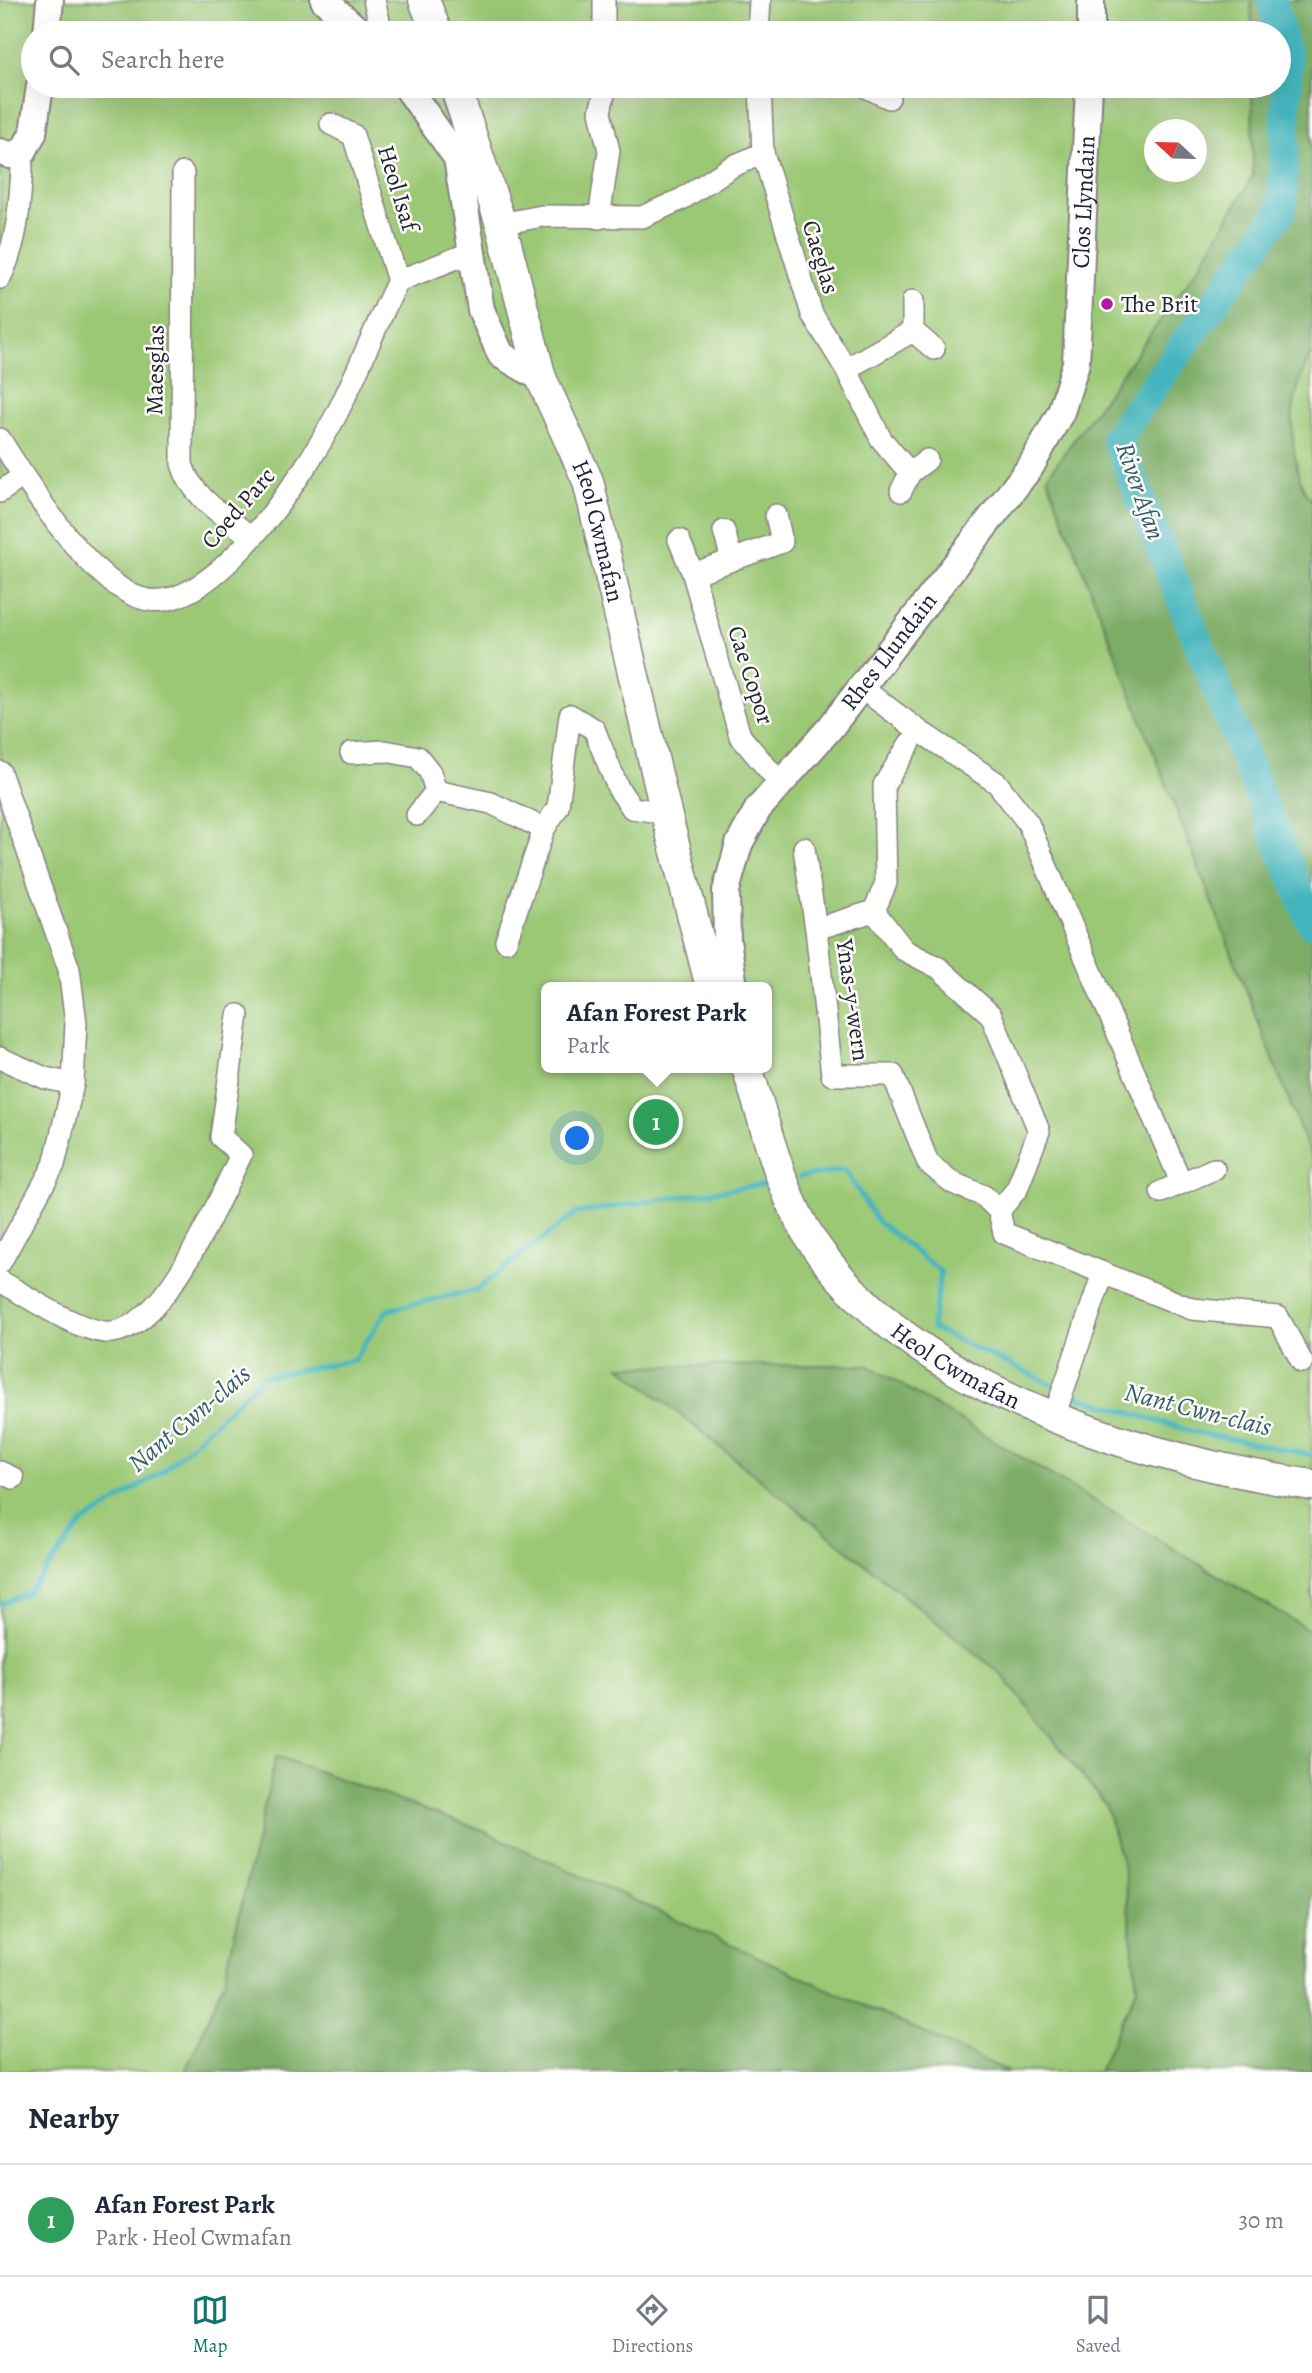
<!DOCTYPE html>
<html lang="en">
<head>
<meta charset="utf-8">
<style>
  :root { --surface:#fff; --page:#f2f2f3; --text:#1f2937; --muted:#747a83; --line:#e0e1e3; --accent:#0f766e }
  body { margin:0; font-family:Alegreya,serif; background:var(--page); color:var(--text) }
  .compass { position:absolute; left:1144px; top:119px; width:63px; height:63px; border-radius:50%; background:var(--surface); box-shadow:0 7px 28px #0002; rotate:292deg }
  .you { position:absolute; left:578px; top:1139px; width:24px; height:24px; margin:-18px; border:5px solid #fff; border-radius:50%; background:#1a73e8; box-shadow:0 0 0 10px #1a73e833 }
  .badge { display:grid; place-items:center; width:46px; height:46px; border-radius:50%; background:var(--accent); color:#fff; font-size:23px; font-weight:700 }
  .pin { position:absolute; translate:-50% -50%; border:4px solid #fff; box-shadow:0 2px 7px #0006 }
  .popup { position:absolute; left:541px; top:982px; width:231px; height:91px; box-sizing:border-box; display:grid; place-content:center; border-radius:10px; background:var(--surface); filter:drop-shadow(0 2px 5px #0005); font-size:23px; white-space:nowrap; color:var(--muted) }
  .popup b { font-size:26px; color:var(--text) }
  .popup::after { content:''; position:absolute; left:50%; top:100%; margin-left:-14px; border:14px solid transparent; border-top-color:var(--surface) }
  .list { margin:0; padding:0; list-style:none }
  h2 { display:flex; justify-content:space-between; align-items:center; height:91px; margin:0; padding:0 28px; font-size:30px }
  h2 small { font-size:23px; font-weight:400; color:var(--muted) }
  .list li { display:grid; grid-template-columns:46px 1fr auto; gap:21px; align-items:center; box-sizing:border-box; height:112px; padding:0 28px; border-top:2px solid var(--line) }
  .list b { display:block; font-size:26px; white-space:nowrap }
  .list p { margin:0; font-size:23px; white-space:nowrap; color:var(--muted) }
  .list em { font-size:23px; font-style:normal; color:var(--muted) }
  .icon { flex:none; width:38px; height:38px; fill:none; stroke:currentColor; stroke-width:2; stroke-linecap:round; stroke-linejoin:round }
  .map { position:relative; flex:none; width:1312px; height:2072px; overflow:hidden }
  .search { position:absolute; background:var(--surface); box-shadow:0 7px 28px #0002; left:21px; right:21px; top:21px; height:77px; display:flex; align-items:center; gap:18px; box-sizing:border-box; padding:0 24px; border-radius:38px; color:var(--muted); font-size:26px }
  .sheet { height:203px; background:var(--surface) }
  nav { display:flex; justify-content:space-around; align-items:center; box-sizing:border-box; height:98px; border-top:2px solid var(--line); background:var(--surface); font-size:19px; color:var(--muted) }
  nav a { display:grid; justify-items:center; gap:4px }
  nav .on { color:var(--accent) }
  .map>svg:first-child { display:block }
  .green { fill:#9bc875; stroke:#5e7558; stroke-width:2; fill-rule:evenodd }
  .forest { fill:#7cac66; stroke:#4f6750; stroke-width:2 }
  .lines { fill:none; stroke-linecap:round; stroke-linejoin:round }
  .stream { stroke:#45b5bd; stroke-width:5 }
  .river { stroke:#45b5bd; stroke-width:30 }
  .minor-casing { stroke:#86827e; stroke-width:24 }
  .tertiary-casing { stroke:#86827e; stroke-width:30 }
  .secondary-casing { stroke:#86827e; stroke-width:33 }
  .minor { stroke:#fff; stroke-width:21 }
  .tertiary { stroke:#fff; stroke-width:26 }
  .secondary { stroke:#fff; stroke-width:30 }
  .poi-dot { fill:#b5179e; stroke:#fdfcf7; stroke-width:2.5 }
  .labels { text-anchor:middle; stroke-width:5; stroke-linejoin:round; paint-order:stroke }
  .street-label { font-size:24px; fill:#22223b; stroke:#fdfcf7 }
  .poi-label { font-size:24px; fill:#22223b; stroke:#fdfcf7; text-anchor:start }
  .water-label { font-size:26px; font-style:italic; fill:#305d6f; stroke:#fdfcf7 }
</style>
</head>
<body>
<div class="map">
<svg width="1312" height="2072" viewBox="0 0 1312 2072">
  <rect width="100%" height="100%" fill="#fdfcf7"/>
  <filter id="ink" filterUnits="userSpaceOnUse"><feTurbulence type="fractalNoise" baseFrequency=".0143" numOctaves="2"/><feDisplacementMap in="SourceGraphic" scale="14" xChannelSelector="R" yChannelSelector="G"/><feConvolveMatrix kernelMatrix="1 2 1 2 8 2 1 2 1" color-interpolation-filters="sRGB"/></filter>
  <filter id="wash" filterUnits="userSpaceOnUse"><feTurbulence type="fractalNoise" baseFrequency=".00686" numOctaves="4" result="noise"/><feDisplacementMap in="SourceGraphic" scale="28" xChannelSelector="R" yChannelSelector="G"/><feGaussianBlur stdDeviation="1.57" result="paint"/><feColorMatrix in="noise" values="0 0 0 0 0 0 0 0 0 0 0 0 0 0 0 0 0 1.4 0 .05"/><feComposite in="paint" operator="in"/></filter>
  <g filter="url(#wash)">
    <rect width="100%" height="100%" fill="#e9e3c2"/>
    <path class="green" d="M0,0H1312V2072H0ZM33,33H1279V86H33ZM1154,130H1196V172H1154ZM546,987H766V1068H546Z"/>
    <g class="forest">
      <path d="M1251,0H1312V351C1292,391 1288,423 1297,467C1301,481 1302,490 1312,501V1160L1047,477L1201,264L1253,176L1252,86H1279V33H1252Z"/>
      <polygon points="868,1365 1312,1632 1312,2072 1098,2072 1137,1988 1124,1870 1106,1806 1002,1675 620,1366"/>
      <polygon points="276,1756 481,1830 1009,2072 185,2072 224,1981"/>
    </g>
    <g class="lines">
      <g class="stream">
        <polyline points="799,1177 845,1170 877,1221 941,1272 932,1328 1051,1384"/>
        <polyline points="1076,1396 1194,1432 1312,1455"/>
        <polyline points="0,1604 28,1593 83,1523 164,1470 263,1377 354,1360 387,1310 476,1290 576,1213 769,1183"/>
      </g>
      <polyline class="river" points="1272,0 1288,63 1282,210 1116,438 1312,924"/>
    </g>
  </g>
  <g filter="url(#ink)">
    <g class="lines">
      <g class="minor-casing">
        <g id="minor">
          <polyline points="374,0 382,33"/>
          <polyline points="604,33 604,0"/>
          <polyline points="758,33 760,0"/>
          <polyline points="760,86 763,153 812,314 846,369 881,439 910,473"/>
          <polyline points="864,86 889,98"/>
          <polyline points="760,90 785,86"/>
          <polyline points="331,124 353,135 398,281"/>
          <path d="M183,173L182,464C191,497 225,516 251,537"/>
          <polyline points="599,218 609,151 600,112 606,86"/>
          <polyline points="501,224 542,216 642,217 682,199 731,167 763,153"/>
          <path d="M0,278C20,238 20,195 23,152"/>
          <polyline points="913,301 913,331 934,349"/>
          <polyline points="846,369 913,331"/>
          <path d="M0,439C27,483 92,586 144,599C213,617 308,468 335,417C358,373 375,326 398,281L472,252"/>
          <polyline points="901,491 910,473 927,460"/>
          <polyline points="0,492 23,476"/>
          <polyline points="724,531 732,560"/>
          <polyline points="679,540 693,574 740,736 779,782"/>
          <polyline points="693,574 782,542 776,515"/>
          <polyline points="860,687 918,730 997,783 1028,823 1181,1182"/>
          <polyline points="910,743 884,785 886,883 874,911 816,929 832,1075 893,1075 928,1163 953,1183 984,1196 999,1211 1004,1233 1192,1309 1278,1317 1302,1362"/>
          <polyline points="351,753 385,751 418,757 430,772 436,791 491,803 544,829 558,807 570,715 594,729 618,788 632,808 666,813"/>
          <polyline points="0,772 69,969 76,1023 73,1084 54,1165 0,1263"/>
          <polyline points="417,815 436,791"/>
          <polyline points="804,848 816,929"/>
          <polyline points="874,911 904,950 939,968 991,1015 1039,1131 1017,1189 999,1211"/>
          <polyline points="506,941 544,829"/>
          <polyline points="0,1058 45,1078 73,1084"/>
          <polyline points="1161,1192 1214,1169"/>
          <path d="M0,1281C26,1295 82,1335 112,1332C168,1326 218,1200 241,1155L221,1137L238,1015"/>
          <polyline points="1054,1417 1103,1273"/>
          <polyline points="0,1472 13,1478"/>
        </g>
      </g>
      <g class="tertiary-casing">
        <g id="tertiary">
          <polyline points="324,0 361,33"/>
          <polyline points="47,33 50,0"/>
          <polyline points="1091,33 1091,0"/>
          <polyline points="406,86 457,158 481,310 501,355 541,378"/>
          <polyline points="0,152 10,155 23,152 33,133 40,86"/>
          <path id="s1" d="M734,987L727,940L726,891L739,844L758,809L830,728L1031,466L1061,412L1076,363L1089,86"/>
        </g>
      </g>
      <g class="secondary-casing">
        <g id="secondary">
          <polyline points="424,0 437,33"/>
          <path id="s2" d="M455,86L501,224L541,378L588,481L666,813L711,987"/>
          <path id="s3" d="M747,1068C766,1124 779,1190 812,1241C912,1391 1142,1459 1312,1485"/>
        </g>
      </g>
      <use href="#minor" class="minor"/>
      <use href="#tertiary" class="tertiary"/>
      <use href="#secondary" class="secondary"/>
    </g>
  </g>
  <circle class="poi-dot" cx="1107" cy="304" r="7"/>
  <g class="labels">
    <g class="street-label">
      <text transform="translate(398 188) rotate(73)" y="8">Heol Isaf</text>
      <text dy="8" stroke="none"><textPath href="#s1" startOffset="898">Clos Llyndain</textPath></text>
      <text transform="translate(821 257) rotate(73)" y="8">Caeglas</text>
      <text transform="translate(155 370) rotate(-89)" y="8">Maesglas</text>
      <text transform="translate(238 508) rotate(-49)" y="8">Coed Parc</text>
      <text dy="8" stroke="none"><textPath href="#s2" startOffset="469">Heol Cwmafan</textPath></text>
      <text dy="8" stroke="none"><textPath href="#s1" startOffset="390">Rhes Llundain</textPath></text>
      <text transform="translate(751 675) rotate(72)" y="8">Cae Copor</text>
      <text transform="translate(853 1000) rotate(82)" y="8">Ynas-y-wern</text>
      <text dy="8" stroke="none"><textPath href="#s3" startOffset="378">Heol Cwmafan</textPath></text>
    </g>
    <g class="poi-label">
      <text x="1121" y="312">The Brit</text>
    </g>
    <g class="water-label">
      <text transform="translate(1141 491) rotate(71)" y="9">River Afan</text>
      <text transform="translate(1198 1409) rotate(14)" y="9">Nant Cwn-clais</text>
      <text transform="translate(189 1418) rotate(-40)" y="9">Nant Cwn-clais</text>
    </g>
  </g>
</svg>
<svg class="compass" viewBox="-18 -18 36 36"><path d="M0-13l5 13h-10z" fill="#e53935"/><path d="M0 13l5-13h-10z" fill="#747a83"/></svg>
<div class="you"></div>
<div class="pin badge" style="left:656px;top:1122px;background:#2e9e5b">1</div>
<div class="popup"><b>Afan Forest Park</b>Park</div>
<div class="search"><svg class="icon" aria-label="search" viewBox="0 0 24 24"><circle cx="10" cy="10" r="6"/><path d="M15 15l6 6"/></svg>Search here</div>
</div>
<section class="sheet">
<h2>Nearby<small></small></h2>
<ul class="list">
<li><span class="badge" style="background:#2e9e5b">1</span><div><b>Afan Forest Park</b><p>Park · Heol Cwmafan</p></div><em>30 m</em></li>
</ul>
</section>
<nav>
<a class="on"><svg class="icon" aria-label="map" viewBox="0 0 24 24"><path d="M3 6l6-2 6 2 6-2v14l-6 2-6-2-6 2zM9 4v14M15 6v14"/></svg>Map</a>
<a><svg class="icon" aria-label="directions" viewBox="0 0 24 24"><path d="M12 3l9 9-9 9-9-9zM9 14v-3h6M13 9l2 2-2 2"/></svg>Directions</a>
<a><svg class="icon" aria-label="saved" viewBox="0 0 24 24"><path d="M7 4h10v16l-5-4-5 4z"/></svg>Saved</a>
</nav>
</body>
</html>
